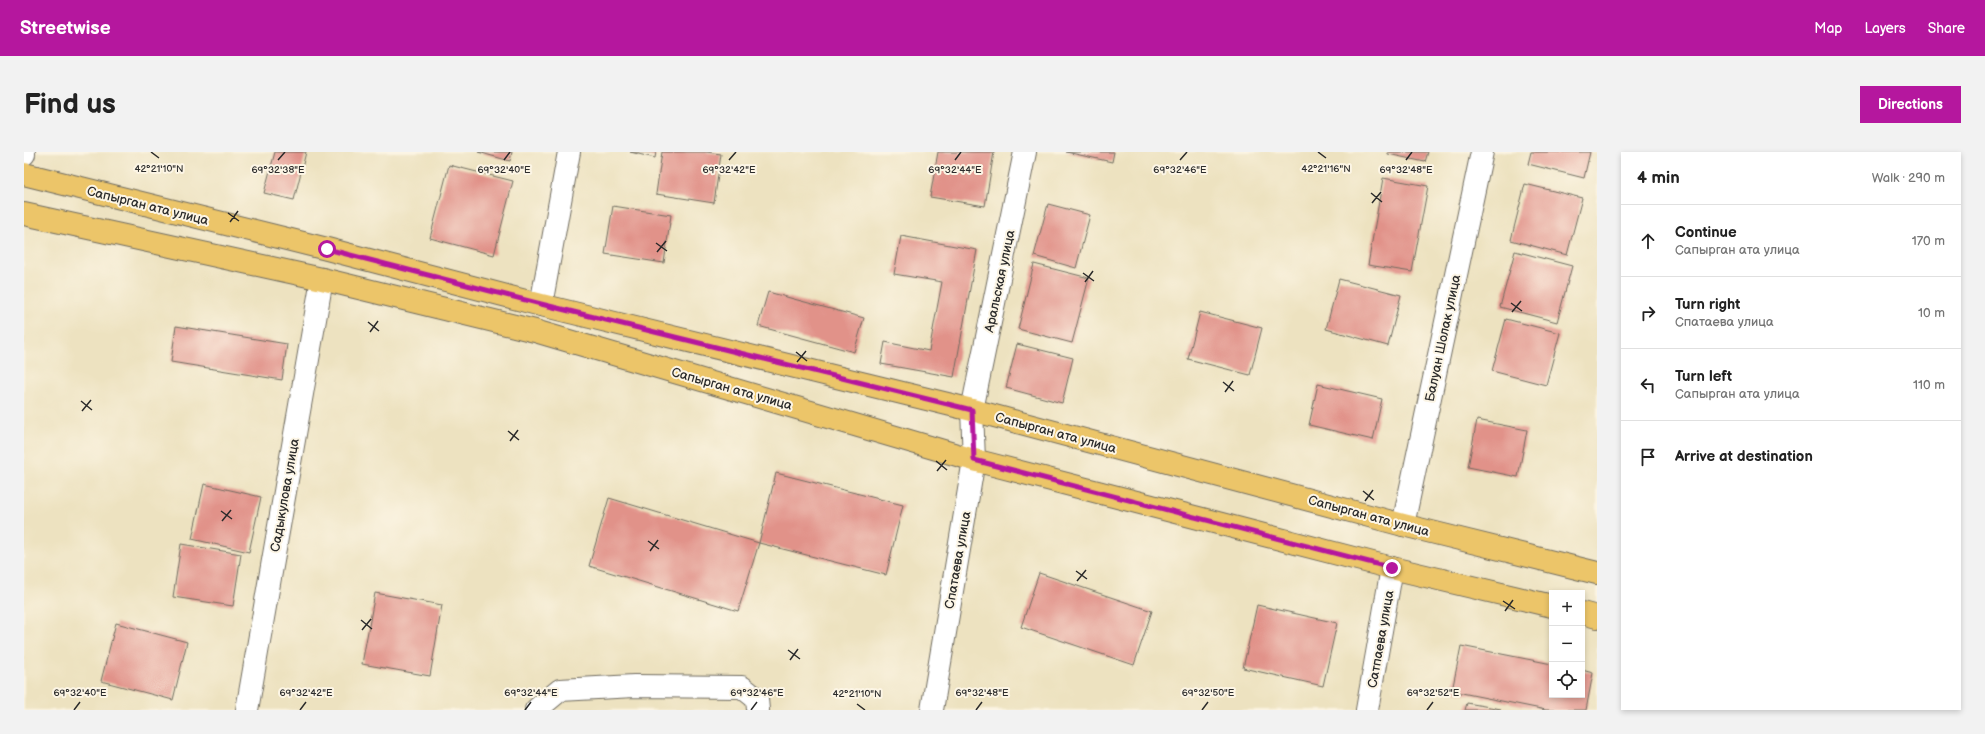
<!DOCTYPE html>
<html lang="en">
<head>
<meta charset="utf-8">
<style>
  :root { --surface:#fff; --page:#f2f2f2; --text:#222; --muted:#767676; --line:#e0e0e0; --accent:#b5179e }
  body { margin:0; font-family:"Balsamiq Sans",sans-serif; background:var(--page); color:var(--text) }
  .controls { position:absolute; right:12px; bottom:12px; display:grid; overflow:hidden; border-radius:0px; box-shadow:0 2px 6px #0003 }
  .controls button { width:36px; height:36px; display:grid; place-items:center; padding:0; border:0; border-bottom:1px solid var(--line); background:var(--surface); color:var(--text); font:20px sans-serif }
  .stop { position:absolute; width:12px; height:12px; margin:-9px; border:3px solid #b5179e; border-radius:50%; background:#fff }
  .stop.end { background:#b5179e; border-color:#fff; box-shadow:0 1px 4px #0008 }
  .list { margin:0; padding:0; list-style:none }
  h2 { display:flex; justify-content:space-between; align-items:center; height:52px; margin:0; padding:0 16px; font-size:17px }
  h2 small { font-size:13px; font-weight:400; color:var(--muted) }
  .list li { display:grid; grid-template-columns:26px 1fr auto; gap:12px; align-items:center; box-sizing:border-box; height:72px; padding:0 16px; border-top:1px solid var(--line) }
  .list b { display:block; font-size:15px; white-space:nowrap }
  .list p { margin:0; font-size:13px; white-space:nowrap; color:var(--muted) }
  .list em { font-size:13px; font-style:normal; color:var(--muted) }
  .icon { flex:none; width:22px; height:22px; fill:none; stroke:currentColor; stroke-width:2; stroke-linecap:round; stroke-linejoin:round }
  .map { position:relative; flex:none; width:1573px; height:558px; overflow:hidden; border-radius:0px }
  header { display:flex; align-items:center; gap:24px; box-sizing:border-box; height:56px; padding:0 20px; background:var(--accent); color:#fff }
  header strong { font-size:19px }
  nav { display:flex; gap:22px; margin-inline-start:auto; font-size:14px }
  .intro { display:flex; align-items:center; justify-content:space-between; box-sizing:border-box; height:96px; padding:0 24px }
  h1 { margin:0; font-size:28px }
  .button { padding:10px 18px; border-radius:0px; background:var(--accent); color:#fff; font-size:14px; font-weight:700 }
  main { display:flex; gap:24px; padding:0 24px }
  aside { flex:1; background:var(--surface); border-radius:0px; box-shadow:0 2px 6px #0003 }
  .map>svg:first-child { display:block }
  .building { fill:#e19289 }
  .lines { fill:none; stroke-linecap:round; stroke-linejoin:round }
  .minor-casing { stroke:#6f6b5f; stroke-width:24 }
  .major-casing { stroke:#6f6b5f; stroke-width:24 }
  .minor { stroke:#fff; stroke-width:22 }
  .major { stroke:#ecc569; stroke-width:22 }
  .route { stroke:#b5179e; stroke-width:5 }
  .ticks { fill:none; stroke:#2b2b2b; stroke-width:1.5 }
  .labels { text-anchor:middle; stroke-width:4; stroke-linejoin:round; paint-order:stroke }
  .street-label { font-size:13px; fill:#2b2b2b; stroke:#fcf5e5 }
  .ticks-label { font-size:10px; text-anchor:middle; fill:#2b2b2b; stroke:#fcf5e5; stroke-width:4; stroke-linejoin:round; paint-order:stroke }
</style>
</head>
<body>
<header>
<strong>Streetwise</strong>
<nav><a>Map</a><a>Layers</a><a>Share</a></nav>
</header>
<div class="intro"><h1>Find us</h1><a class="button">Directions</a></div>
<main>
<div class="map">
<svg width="1573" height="558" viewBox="0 0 1573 558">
  <rect width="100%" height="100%" fill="#fcf5e5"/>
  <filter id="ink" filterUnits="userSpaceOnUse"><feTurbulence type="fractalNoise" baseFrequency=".025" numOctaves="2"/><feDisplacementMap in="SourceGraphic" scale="8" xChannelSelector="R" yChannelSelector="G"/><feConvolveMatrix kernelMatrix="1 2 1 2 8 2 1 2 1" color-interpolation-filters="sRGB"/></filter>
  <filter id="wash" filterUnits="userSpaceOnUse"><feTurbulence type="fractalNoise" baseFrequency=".012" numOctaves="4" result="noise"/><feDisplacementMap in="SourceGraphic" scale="16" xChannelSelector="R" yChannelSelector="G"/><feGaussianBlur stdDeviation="0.9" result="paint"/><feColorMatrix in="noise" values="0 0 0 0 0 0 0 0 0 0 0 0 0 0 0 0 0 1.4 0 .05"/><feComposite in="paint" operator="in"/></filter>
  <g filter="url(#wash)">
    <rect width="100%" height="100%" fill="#ede2c0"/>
    <g id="blocks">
      <g class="building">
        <polygon points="251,0 282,0 270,48 240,41"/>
        <polygon points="454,0 488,0 486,9"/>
        <polygon points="606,0 632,0 631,6"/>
        <polygon points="638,0 682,0 697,2 690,51 632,42"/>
        <polygon points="914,0 970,0 961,54 906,45"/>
        <polygon points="1042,0 1090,0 1088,10"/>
        <polygon points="1364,0 1404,0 1401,10 1364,2"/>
        <polygon points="1507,0 1566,0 1560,26 1504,12"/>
        <polygon points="425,13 489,29 470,103 406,86"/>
        <polygon points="1359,26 1404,34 1388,120 1344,113"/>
        <polygon points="1501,32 1558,46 1543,103 1487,88"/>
        <polygon points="1024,52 1066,63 1052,116 1010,104"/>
        <polygon points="589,54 647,63 640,111 581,102"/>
        <polygon points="877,84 953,98 930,225 857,212 861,190 905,199 918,130 870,122"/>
        <polygon points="1491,99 1548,114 1533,170 1476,155"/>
        <polygon points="1010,112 1065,126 1048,191 994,177"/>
        <polygon points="1315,127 1377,143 1364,194 1302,177"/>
        <polygon points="744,140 840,166 830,200 734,174"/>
        <polygon points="1176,160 1238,176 1226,223 1164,207"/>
        <polygon points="1482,167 1536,181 1522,233 1468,219"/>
        <polygon points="152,174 263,192 258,228 147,210"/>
        <polygon points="993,192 1049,206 1038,251 982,236"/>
        <polygon points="1294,232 1358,247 1349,288 1285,273"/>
        <polygon points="1453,268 1503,278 1494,325 1444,315"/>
        <polygon points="752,321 879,353 862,423 735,391 714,459 565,414 585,346 735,391"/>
        <polygon points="180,332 237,345 225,400 168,387"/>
        <polygon points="157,392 217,402 209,454 149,445"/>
        <polygon points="1015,421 1128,459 1110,513 997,475"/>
        <polygon points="351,441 418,453 406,524 338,512"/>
        <polygon points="1233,453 1313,471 1299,534 1219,516"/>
        <polygon points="92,471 163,490 149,548 77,529"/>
        <polygon points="1437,494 1528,512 1528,543 1558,543 1558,518 1569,521 1562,558 1522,558 1428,539"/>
        <polygon points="1443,551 1477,557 1477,558 1441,558"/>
      </g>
    </g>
  </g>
  <g filter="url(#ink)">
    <use href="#blocks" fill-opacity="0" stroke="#6f6b5f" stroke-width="1"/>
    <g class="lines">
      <g class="minor-casing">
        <g id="minor">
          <polyline points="0,2 0,0"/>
          <polyline points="517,153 545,0"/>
          <polyline points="1379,373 1458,0"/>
          <polyline points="223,558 298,127"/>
          <polyline points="512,558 536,538 610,534 718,535 733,547 734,558"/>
          <polyline points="908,558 950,308 948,258 1001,0"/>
          <polyline points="1343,558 1368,416"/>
        </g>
      </g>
      <g class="major-casing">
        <g id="major">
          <polyline points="0,22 303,97 517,153 948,258 1379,373 1573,421"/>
          <polyline points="0,62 298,127 511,179 950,308 1368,416 1528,454"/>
          <polyline points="1558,461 1573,465"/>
        </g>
      </g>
      <use href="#minor" class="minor"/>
      <use href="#major" class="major"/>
    </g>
  </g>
  <g class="lines" filter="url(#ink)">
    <polyline class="route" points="303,97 517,152 948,258 950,308 1368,416"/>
  </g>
  <path class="ticks" d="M127,0L135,6M1294,0L1302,6M254,8L261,0M480,8L486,0M705,8L712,0M931,8L937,0M1156,8L1163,0M1382,8L1388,0M1347,41L1358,50M1348,51L1357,40M204,61L215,69M206,70L214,59M632,91L643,99M633,100L642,89M1059,121L1070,129M1061,130L1069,119M1487,151L1498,159M1488,160L1497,149M344,170L355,179M346,180L354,169M772,200L783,209M773,210L782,199M1199,230L1210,239M1201,240L1209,229M57,249L68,258M58,259L67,248M484,279L495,288M486,289L494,278M912,309L923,318M913,319L922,308M1339,339L1350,348M1341,349L1349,338M197,359L208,367M198,369L207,358M624,389L635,397M626,399L634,388M1052,419L1063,427M1053,429L1062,418M1479,449L1491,457M1481,459L1489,448M337,468L348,477M338,478L347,467M764,498L776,507M766,508L774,497M833,552L841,558M50,558L56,550M276,558L282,550M501,558L507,550M727,558L733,550M952,558L958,550M1178,558L1184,550M1403,558L1409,550"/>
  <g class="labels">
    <g class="street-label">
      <text transform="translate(124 53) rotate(14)" y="5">Сапырган ата улица</text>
      <text transform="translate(975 129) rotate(-78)" y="5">Аральская улица</text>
      <text transform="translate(1418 186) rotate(-78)" y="5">Балуан Шолак улица</text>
      <text transform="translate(708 236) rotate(16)" y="5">Сапырган ата улица</text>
      <text transform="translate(1032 280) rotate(15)" y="5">Сапырган ата улица</text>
      <text transform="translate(260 343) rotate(-80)" y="5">Садыкулова улица</text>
      <text transform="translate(1345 363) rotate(15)" y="5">Сапырган ата улица</text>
      <text transform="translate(933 408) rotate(-80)" y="5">Спатаева улица</text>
      <text transform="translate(1356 487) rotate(-80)" y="5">Сатпаева улица</text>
    </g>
  </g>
  <g class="ticks-label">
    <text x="135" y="20">42°21'10"N</text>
    <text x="1302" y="20">42°21'16"N</text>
    <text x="480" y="21">69°32'40"E</text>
    <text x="705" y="21">69°32'42"E</text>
    <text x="931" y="21">69°32'44"E</text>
    <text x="1156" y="21">69°32'46"E</text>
    <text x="1382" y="21">69°32'48"E</text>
    <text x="254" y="21">69°32'38"E</text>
    <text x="56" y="544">69°32'40"E</text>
    <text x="282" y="544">69°32'42"E</text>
    <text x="507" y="544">69°32'44"E</text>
    <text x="733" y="544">69°32'46"E</text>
    <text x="958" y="544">69°32'48"E</text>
    <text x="1184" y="544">69°32'50"E</text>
    <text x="1409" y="544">69°32'52"E</text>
    <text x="833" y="545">42°21'10"N</text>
  </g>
</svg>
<div class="controls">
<button>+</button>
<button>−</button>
<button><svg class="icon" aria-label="locate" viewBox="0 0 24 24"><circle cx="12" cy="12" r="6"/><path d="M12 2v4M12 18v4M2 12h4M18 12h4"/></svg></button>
</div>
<div class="stop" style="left:303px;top:97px"></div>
<div class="stop end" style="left:1368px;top:416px"></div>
</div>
<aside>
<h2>4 min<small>Walk · 290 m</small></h2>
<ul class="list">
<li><svg class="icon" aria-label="ahead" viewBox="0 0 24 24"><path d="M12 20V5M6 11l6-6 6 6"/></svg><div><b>Continue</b><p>Сапырган ата улица</p></div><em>170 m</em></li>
<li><svg class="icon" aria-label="right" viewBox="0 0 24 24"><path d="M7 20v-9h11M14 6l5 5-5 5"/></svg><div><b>Turn right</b><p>Спатаева улица</p></div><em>10 m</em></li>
<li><svg class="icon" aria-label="left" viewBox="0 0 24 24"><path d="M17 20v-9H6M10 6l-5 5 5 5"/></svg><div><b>Turn left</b><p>Сапырган ата улица</p></div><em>110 m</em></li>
<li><svg class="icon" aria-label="arrive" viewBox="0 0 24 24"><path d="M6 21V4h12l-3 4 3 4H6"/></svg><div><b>Arrive at destination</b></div></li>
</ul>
</aside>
</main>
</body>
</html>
